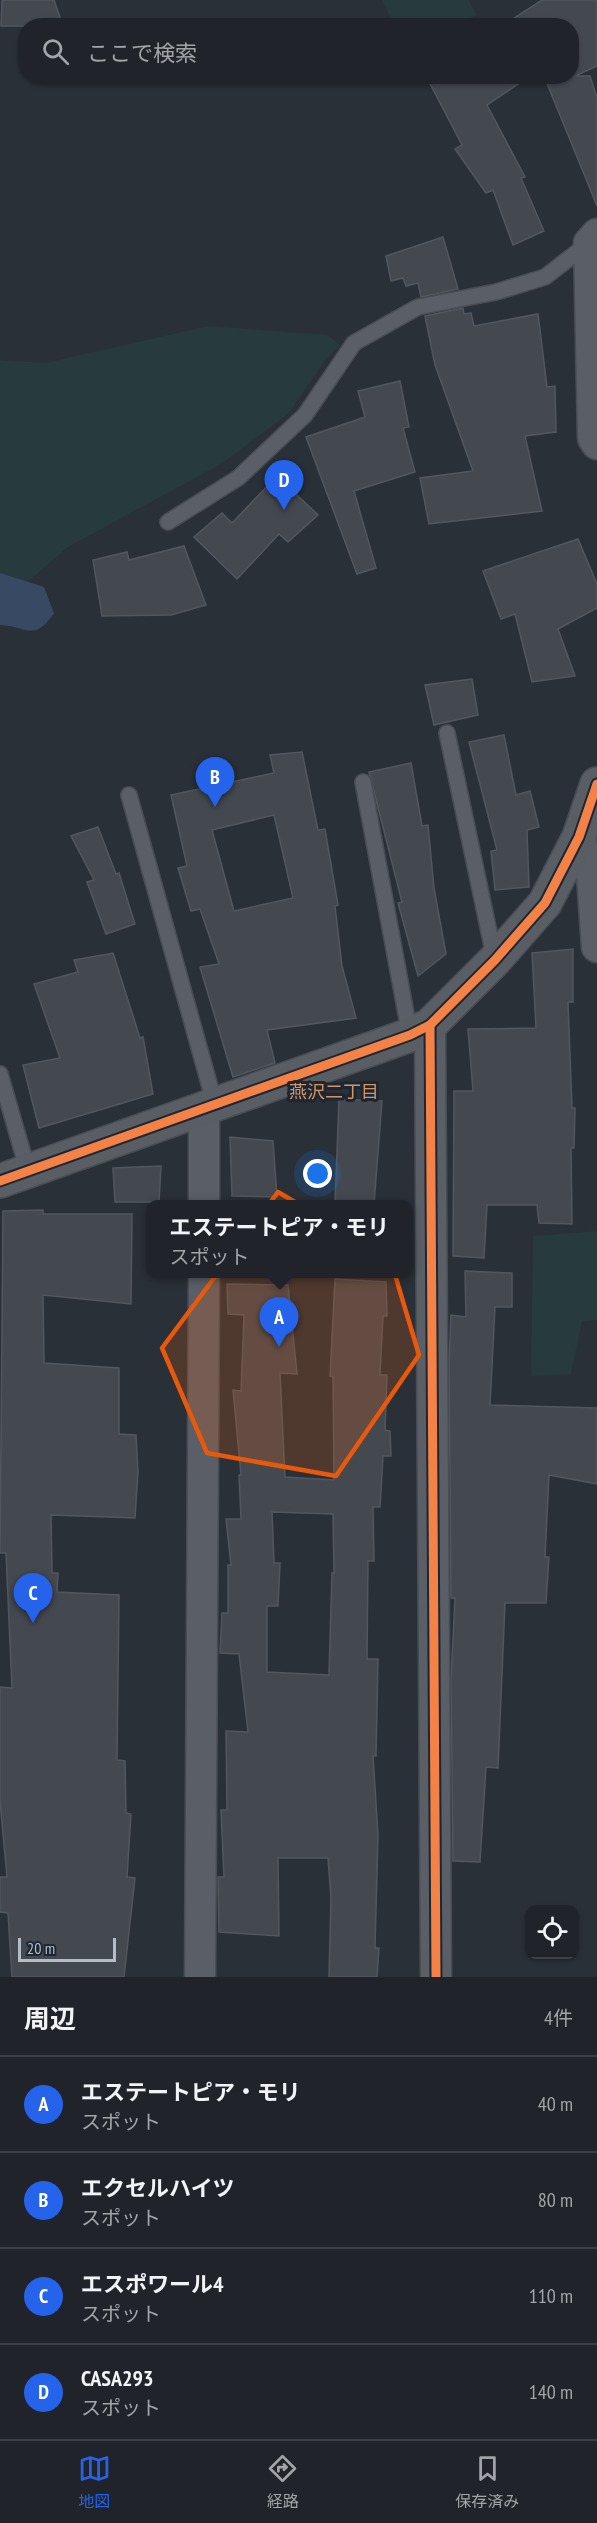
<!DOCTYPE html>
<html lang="ja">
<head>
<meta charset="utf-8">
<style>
  :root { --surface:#20242a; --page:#282c32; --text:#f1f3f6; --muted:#a2a4a8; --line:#3d4147; --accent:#2563eb }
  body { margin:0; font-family:"PT Sans Narrow","Noto Sans JP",sans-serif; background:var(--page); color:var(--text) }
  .controls { position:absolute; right:18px; bottom:18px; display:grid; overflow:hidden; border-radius:12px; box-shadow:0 2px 4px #0004 }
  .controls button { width:54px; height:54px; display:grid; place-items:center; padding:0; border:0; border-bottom:2px solid var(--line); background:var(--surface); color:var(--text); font:30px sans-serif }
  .scale { position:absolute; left:18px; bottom:15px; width:98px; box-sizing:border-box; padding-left:6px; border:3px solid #b4bcc9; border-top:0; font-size:16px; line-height:21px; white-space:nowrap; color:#b4bcc9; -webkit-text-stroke:4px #1d2633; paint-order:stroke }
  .you { position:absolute; left:318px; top:1174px; width:21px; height:21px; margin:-15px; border:4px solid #fff; border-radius:50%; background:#1a73e8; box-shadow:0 0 0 9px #1a73e833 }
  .badge { display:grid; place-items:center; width:39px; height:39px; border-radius:50%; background:var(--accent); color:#fff; font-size:20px; font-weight:700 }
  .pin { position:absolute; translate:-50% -50px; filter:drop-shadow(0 2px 3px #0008) }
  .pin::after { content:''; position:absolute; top:32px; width:21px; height:18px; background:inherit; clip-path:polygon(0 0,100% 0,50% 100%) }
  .popup { position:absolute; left:146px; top:1200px; width:267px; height:78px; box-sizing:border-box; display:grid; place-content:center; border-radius:12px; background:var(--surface); filter:drop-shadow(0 2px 4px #0005); font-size:20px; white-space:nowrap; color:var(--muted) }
  .popup b { font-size:22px; color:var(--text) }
  .popup::after { content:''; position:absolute; left:50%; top:100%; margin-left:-12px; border:12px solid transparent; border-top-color:var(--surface) }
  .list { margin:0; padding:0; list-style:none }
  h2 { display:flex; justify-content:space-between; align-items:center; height:78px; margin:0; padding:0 24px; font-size:26px }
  h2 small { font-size:20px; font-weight:400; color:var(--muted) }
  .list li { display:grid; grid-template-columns:39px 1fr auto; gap:18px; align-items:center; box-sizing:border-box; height:96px; padding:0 24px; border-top:2px solid var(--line) }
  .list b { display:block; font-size:22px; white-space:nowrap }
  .list p { margin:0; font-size:20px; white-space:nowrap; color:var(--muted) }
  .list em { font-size:20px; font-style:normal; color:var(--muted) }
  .icon { flex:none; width:33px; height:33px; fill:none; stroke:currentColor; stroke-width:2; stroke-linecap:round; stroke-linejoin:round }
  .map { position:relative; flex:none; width:597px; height:1977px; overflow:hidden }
  .search { position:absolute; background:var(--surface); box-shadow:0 2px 4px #0004; left:18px; right:18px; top:18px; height:66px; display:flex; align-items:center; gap:15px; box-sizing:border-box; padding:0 21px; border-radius:24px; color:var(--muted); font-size:22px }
  .sheet { height:462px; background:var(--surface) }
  nav { display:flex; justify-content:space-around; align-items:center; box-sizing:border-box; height:84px; border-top:2px solid var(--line); background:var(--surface); font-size:16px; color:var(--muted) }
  nav a { display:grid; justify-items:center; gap:3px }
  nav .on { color:var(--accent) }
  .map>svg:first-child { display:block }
  .green { fill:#273a3e }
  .water { fill:#384963 }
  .building { fill:#444950; stroke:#52575f; stroke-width:1.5; fill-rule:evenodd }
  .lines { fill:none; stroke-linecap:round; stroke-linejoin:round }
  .lane-casing { stroke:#484c53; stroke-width:18 }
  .street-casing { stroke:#484c53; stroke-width:33 }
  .secondary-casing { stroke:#484c53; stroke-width:36 }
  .lane { stroke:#5a5e66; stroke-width:15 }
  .street { stroke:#5a5e66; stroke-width:30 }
  .secondary { stroke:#595d64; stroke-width:33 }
  .cycleway-casing { stroke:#1d2633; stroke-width:13 }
  .cycleway { stroke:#f48246; stroke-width:9 }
  .marked { fill:#e8590c; fill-opacity:0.2; stroke:#e8590c; stroke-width:4.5; stroke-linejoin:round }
  .labels { text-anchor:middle; stroke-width:6; stroke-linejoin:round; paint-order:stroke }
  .neighbourhood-label { font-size:18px; fill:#d59563; stroke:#1d2633 }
</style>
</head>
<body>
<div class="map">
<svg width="597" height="1977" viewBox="0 0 597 1977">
  <rect width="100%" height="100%" fill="#2a3038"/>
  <g class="green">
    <polygon points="382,0 469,0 476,15 456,25 395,25"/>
    <polygon points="208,326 328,335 340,345 325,360 289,413 221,464 68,547 0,606 0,360 46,363"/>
    <polygon points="597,1231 597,1320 582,1321 571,1374 531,1376 533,1236"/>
  </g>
  <path class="water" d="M0,573L44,587L54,613C34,643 26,626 0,625Z"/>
  <g class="building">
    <polygon points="2,0 54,0 63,26 1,26"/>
    <polygon points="542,0 597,0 597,66 575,76 590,76 597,98 597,206 544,76 572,76 572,26 502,26"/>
    <polygon points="426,76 530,76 487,105 525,177 521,178 544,231 513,245 493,190 486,193 455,149 462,145"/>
    <polygon points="443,237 458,289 421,297 418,283 406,286 403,278 391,281 386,256"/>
    <polygon points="463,308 464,314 471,313 474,326 538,314 547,387 555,386 556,432 525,436 542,511 429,524 420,478 473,471 435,365 425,316"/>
    <polygon points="400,381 409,427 403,428 415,472 354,491 376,568 357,574 306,437 365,417 358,391"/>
    <polygon points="277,476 318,515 288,542 279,534 237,579 194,537 222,513 232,523"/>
    <polygon points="578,539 597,584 597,608 558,629 575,676 532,682 515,614 501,619 483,571"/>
    <polygon points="184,546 206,605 171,615 102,616 93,560 127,552 129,560"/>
    <polygon points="472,679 478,715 434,725 425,685"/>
    <polygon points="504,735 516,795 530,791 539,827 527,830 529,887 495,890 491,851 497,850 469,742"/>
    <path d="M302,752L318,830L325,829L338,905L335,906L342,966L356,1018L267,1030L275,1063L233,1077L200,967L219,964L200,909L191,911L178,868L187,866L171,795L274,773L270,755ZM274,815L293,898L234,911L212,830Z"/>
    <polygon points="411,763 422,826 428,825 434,888 446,954 418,976 398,903 402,902 369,772"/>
    <polygon points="98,827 116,874 119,873 135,924 106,934 87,882 94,880 71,836"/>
    <polygon points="573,949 573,1002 568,1002 572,1108 575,1108 574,1148 571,1148 572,1224 539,1223 537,1205 487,1205 484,1258 453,1256 454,1091 473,1091 468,1029 536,1028 532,953"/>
    <polygon points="113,953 140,1038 143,1037 153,1094 39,1128 23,1065 60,1058 34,984 78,972 74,960"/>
    <polygon points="339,1099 382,1101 374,1204 335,1204"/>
    <polygon points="230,1137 273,1141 277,1197 232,1196"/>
    <polygon points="161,1166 159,1202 115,1202 113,1168"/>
    <polygon points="43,1210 43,1214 132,1214 131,1304 43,1295 44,1363 119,1368 119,1434 136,1435 138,1471 135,1518 51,1515 52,1573 58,1573 57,1592 119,1595 117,1760 125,1761 126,1813 131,1814 127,1877 135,1878 124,1977 12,1977 8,1913 0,1912 0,1877 7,1877 0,1801 0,1687 12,1688 6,1553 0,1553 3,1211"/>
    <polygon points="465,1271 512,1273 512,1307 495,1307 490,1405 597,1408 597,1484 549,1475 545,1557 549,1557 546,1603 505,1603 498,1768 486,1767 480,1862 453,1861 451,1679 455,1598 451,1598 449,1364 451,1315 466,1317"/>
    <path d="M335,1279L386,1282L387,1316H383L380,1375H387L385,1430L390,1431L391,1456H383L380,1507H373L374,1561H368L367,1659H378L376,1756H373L378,1834L375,1948H379L377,1977H329L331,1898L328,1858H278L279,1936L219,1932L218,1877H224L221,1810H227L226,1731L248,1732L239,1654L220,1653L222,1613H228V1565H231L226,1519H241L239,1475H241L233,1390L241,1391L244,1315L228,1314L227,1284L288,1285L297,1374L280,1373L285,1477L334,1480L333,1377L330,1376ZM272,1512L333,1514L334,1573H332L329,1675L267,1672V1606H278L280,1563H274Z"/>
  </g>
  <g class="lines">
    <g class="lane-casing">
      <g id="lane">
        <polyline points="168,522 238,478 305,415 354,343 418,307 496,292 545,277 589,243"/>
        <polyline points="447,733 495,960"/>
        <polyline points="363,782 410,1035"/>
        <polyline points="129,795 215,1105"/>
        <polyline points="0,1074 28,1171"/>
      </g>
    </g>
    <g class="street-casing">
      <g id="street">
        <polyline points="597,234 589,243 593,438 597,444"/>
        <polyline points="579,837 592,876 597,947"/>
        <polyline points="430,1025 436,1977"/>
        <polyline points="204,1204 204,1108"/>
        <polyline points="200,1977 204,1274"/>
      </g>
    </g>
    <g class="secondary-casing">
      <polyline id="secondary" points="0,1181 410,1035 430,1025 495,960 545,903 579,837 597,784"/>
    </g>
    <use href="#lane" class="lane"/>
    <use href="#street" class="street"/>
    <use href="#secondary" class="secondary"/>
    <g class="cycleway-casing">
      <g id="cycleway">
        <polyline points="430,1025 436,1977"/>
        <polyline points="0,1181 410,1035 430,1025 495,960 545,903 579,837 597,784"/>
      </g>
    </g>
    <use href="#cycleway" class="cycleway"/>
  </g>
  <path class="marked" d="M278,1192L390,1258L419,1355L336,1476L207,1453L162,1348Z"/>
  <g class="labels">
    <g class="neighbourhood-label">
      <text x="334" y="1098">燕沢二丁目</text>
    </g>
  </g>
</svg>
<div class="controls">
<button><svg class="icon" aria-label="locate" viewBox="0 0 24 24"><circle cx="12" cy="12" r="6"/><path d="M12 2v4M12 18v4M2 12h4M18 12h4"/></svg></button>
</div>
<div class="scale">20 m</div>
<div class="you"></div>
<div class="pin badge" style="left:279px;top:1347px">A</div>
<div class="popup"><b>エステートピア・モリ</b>スポット</div>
<div class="pin badge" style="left:215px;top:807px">B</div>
<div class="pin badge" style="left:33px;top:1623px">C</div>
<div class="pin badge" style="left:284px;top:510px">D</div>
<div class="search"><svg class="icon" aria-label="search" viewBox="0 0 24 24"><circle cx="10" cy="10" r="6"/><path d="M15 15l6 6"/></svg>ここで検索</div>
</div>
<section class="sheet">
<h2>周辺<small>4件</small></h2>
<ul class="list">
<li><span class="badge">A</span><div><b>エステートピア・モリ</b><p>スポット</p></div><em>40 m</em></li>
<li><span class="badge">B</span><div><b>エクセルハイツ</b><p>スポット</p></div><em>80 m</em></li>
<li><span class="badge">C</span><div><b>エスポワール4</b><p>スポット</p></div><em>110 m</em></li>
<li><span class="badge">D</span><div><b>CASA293</b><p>スポット</p></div><em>140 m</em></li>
</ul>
</section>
<nav>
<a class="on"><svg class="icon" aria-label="map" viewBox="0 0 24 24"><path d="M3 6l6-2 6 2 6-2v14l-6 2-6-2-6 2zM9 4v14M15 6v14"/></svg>地図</a>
<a><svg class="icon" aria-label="directions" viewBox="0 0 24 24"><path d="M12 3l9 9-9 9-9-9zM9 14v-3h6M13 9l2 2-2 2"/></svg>経路</a>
<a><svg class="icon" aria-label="saved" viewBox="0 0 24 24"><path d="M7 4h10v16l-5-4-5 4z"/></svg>保存済み</a>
</nav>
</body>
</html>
